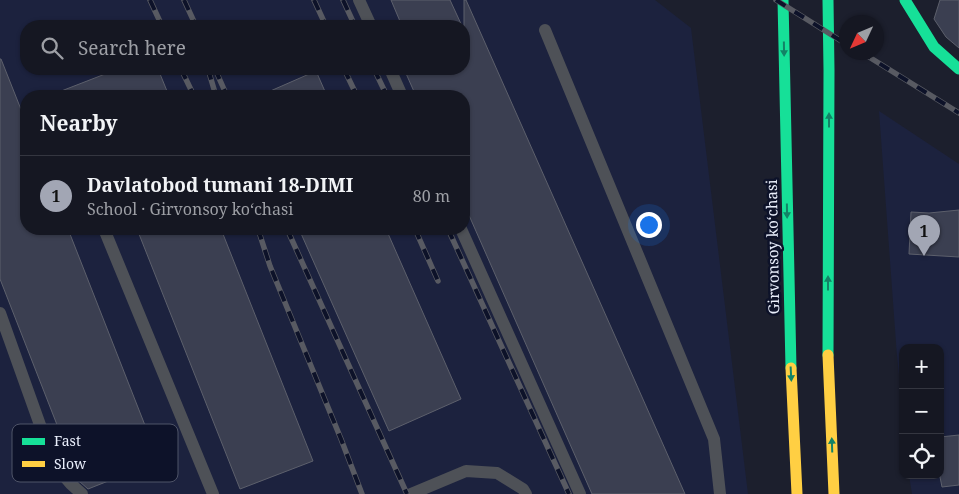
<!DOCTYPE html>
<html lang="en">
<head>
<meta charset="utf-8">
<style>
  :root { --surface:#151722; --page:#1e202a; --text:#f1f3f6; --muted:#9d9fa5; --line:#343640; --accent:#a2a6b4 }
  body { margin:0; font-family:"Noto Serif",serif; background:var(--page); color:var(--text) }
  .controls { position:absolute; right:15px; bottom:15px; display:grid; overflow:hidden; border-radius:10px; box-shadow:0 1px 4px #0004 }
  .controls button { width:45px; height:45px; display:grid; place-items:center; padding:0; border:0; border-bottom:1px solid var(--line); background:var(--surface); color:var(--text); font:25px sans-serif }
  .compass { position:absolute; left:839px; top:15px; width:45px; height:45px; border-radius:50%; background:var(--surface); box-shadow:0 1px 4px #0004; rotate:226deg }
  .you { position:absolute; left:648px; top:224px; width:18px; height:18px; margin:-12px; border:4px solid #fff; border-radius:50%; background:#1a73e8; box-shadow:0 0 0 8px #1a73e833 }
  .badge { display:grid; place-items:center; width:32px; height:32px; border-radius:50%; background:var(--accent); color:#111; font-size:16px; font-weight:700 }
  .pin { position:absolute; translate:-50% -41px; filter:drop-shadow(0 1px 2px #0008) }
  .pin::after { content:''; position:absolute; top:26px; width:18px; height:15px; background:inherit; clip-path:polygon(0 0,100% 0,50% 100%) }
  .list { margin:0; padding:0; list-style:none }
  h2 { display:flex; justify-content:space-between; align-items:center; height:65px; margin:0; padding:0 20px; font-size:21px }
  h2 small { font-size:16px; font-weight:400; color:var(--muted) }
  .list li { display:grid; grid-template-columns:32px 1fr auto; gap:15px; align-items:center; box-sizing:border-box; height:80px; padding:0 20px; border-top:1px solid var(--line) }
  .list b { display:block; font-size:19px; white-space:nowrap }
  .list p { margin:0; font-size:16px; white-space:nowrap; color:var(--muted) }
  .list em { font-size:16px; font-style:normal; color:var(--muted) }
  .icon { flex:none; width:28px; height:28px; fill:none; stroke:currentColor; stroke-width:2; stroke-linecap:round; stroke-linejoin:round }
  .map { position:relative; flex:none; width:959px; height:494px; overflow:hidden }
  .search { position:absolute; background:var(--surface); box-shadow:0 1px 4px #0004; left:20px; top:20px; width:450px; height:55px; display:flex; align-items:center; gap:12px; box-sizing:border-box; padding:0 18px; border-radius:20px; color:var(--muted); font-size:19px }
  .panel { position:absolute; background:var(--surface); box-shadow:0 1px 4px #0004; left:20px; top:90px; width:450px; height:145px; border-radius:20px }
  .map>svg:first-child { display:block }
  .built { fill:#1c223e; fill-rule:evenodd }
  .building { fill:#3b3f51; stroke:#5d606c }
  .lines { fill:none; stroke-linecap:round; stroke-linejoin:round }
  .lane { stroke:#4e5157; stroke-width:12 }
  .fast { stroke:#16e098; stroke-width:11 }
  .slow { stroke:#ffcf43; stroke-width:11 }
  .rail-casing { stroke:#585a62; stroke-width:5.5 }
  .rail { stroke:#0d1229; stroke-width:4; stroke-dasharray:11; stroke-linecap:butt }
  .oneway { fill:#128366 }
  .labels { text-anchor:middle; stroke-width:5; stroke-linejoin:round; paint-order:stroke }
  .street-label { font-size:15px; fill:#eaeffc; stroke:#0d1229 }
  .key { fill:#0d1229; stroke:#4f5468; stroke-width:1 }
  .key-label { font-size:14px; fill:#eaeffc }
</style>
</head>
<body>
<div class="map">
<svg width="959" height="494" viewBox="0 0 959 494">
  <rect width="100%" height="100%" fill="#1c1f2d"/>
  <g class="built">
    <path d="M0,0H655L691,28L748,494H0ZM26,26H464V69H26ZM26,96H464V229H26Z"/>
    <polygon points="879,111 959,164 959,494 912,494 909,475 940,475 940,348 903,348 903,415 897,356"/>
  </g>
  <g class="building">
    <polygon points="391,0 450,0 462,26 402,26"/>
    <polygon points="464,0 466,0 685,494 592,494 464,204 464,96 416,96 404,69 464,69"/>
    <polygon points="940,0 959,0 959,48 946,37 934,19"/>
    <polygon points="0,59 1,59 26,122 26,229 68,229 159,461 88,489 79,481 0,279"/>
    <polygon points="118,69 158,69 169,96 52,96 51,95"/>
    <polygon points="316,71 327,96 259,96"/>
    <polygon points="959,210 959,257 909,254 911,212 929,213"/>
    <polygon points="137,229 221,229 313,461 240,489"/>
    <polygon points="299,229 386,229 461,399 389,431"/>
    <polygon points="959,435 959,485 942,487 940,477 940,437"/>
  </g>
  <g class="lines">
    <g class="lane">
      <polyline points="359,0 371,26"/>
      <polyline points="545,30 714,439 720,494"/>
      <polyline points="390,69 402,96"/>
      <polyline points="104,229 213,494"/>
      <polyline points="461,229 580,494"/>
      <polyline points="0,313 54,464 71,484 82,494"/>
      <polyline points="411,494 466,471 497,473 523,489 526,494"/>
    </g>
    <g class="fast">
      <polyline points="783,0 791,368"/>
      <polyline points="905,0 934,47 959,69"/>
      <polyline points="828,355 829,70 828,0"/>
    </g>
    <g class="slow">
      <polyline points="828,355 834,494"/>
      <polyline points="791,368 797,494"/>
    </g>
    <g class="rail-casing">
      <g id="rail">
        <polyline points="150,0 162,26"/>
        <polyline points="184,0 196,26"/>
        <polyline points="314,0 326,26"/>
        <polyline points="343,0 355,26"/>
        <polyline points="776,0 846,44"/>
        <polyline points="861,52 959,113"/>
        <polyline points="181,69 194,96"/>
        <polyline points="208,69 216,96"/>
        <polyline points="215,69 227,96"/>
        <polyline points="344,69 357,96"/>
        <polyline points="374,69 387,96"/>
        <polyline points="258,229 270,266 341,439 362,494"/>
        <polyline points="287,229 407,494"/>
        <polyline points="415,229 438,281"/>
        <polyline points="448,229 569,494"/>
      </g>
    </g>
    <use href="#rail" class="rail"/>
  </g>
  <defs><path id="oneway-solid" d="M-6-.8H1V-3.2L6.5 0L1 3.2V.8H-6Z" transform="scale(1.25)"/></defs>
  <g class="oneway">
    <use href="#oneway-solid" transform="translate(784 49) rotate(89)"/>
    <use href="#oneway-solid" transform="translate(829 120) rotate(-90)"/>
    <use href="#oneway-solid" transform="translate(787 211) rotate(89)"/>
    <use href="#oneway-solid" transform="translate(828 283) rotate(-90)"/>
    <use href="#oneway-solid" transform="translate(791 374) rotate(87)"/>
    <use href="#oneway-solid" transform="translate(832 445) rotate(-92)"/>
  </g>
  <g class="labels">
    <g class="street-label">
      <text transform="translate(773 247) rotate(-91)" y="5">Girvonsoy koʻchasi</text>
    </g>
  </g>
  <rect x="12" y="424" width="166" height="58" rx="8" class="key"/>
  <rect x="22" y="438" width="23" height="7" fill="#16e098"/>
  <rect x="22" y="461" width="23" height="6" fill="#ffcf43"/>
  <g class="key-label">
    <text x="54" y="446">Fast</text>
    <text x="54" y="469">Slow</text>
  </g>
</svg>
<div class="controls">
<button>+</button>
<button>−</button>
<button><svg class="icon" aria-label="locate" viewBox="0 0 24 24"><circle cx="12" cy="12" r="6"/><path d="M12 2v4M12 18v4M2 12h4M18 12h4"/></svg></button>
</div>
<svg class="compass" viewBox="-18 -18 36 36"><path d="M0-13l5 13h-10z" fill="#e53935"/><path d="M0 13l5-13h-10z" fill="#9d9fa5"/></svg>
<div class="you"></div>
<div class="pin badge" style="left:924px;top:256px">1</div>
<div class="search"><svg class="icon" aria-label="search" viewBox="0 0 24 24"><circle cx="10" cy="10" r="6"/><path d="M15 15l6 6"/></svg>Search here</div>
<section class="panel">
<h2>Nearby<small></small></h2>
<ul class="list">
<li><span class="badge">1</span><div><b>Davlatobod tumani 18-DIMI</b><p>School · Girvonsoy koʻchasi</p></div><em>80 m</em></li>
</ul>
</section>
</div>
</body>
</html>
